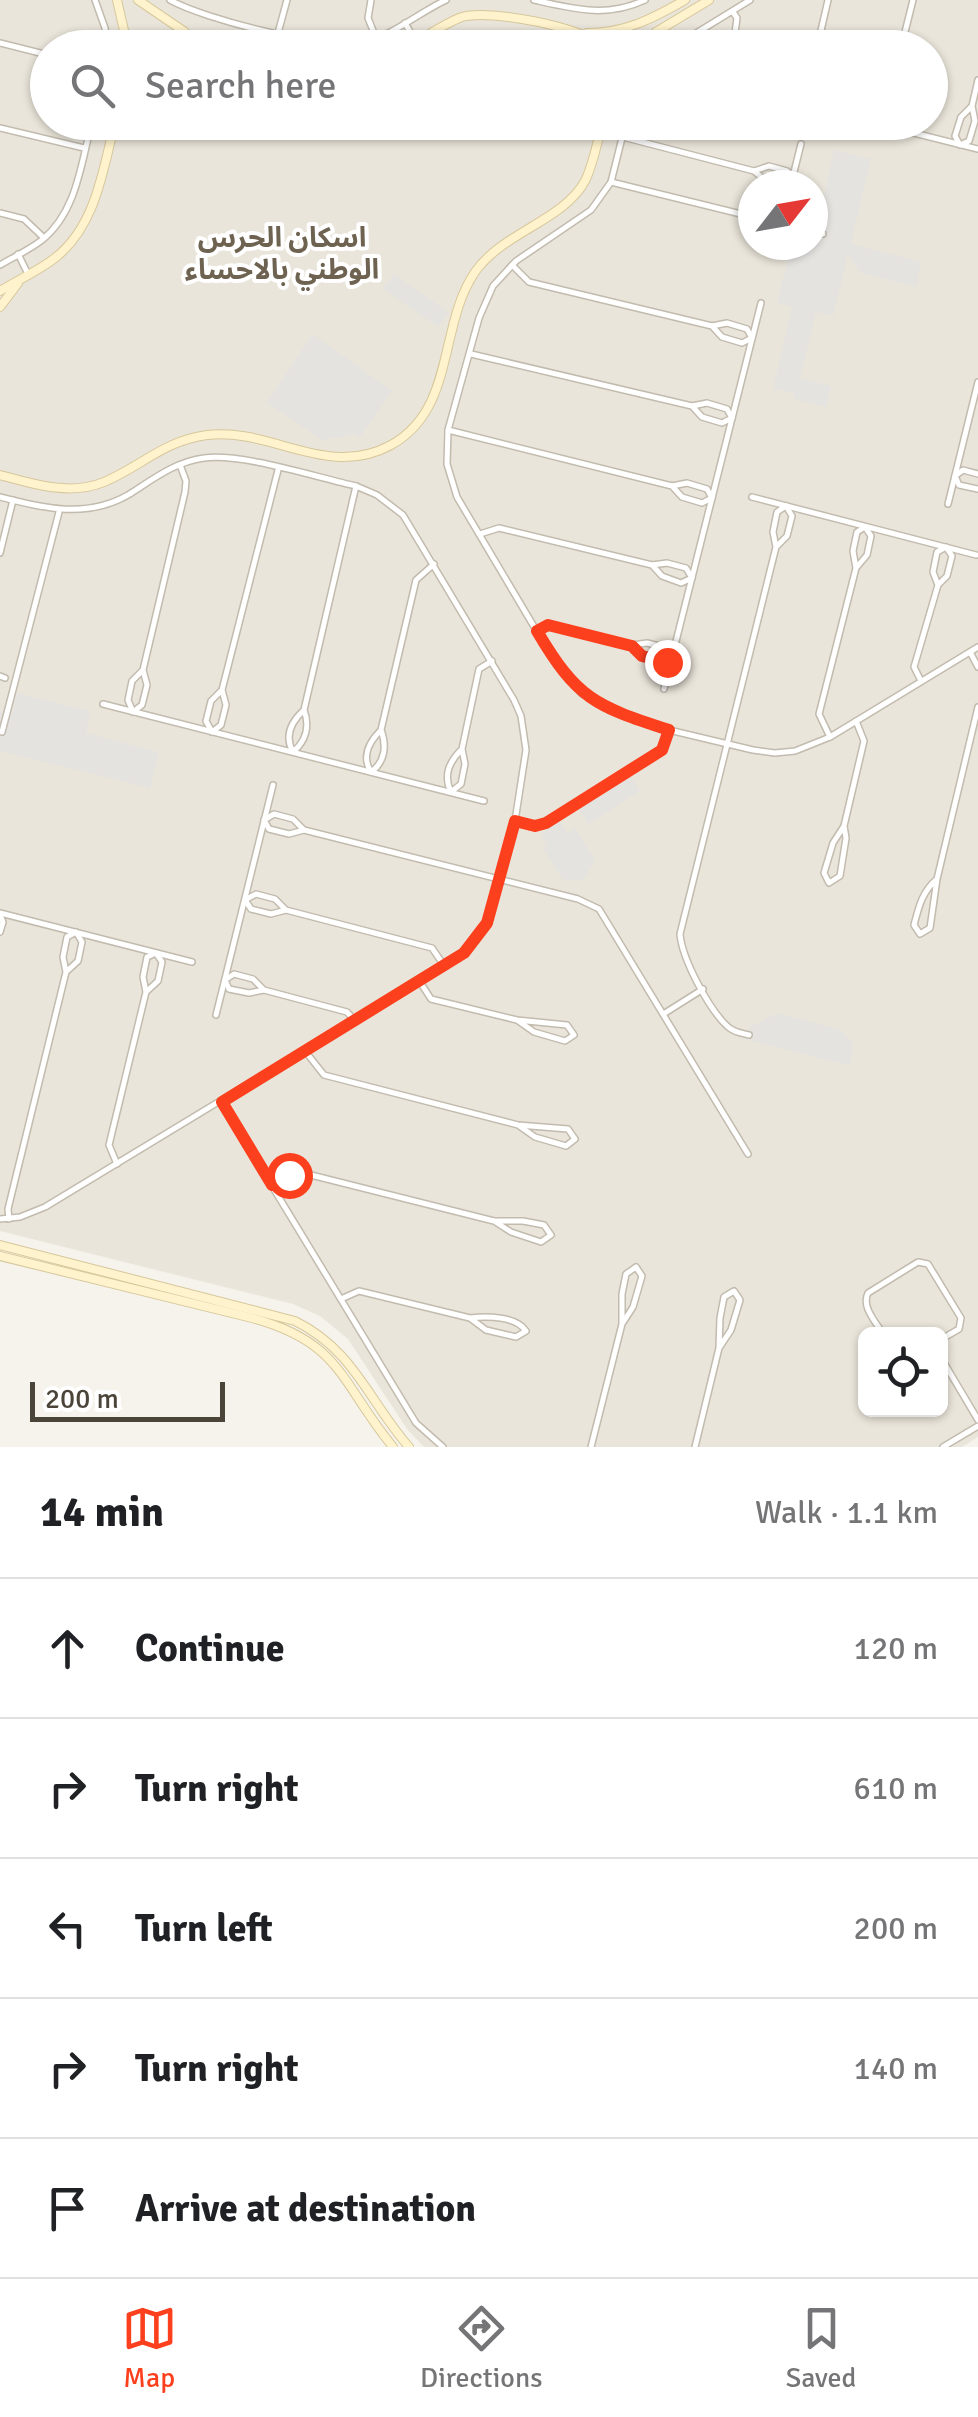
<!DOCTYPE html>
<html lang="en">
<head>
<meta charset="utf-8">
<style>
  :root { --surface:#fff; --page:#f2f2f2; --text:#202124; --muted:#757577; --line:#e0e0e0; --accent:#fc3f1d }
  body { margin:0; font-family:Signika,"Noto Sans Arabic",sans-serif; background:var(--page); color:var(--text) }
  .controls { position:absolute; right:30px; bottom:30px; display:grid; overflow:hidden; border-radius:15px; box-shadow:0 2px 8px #0004 }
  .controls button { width:90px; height:90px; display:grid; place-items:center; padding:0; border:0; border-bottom:2px solid var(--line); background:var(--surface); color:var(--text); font:50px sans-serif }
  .compass { position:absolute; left:738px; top:170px; width:90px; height:90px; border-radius:50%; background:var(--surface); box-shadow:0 2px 8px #0004; rotate:59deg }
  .scale { position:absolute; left:30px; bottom:25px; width:195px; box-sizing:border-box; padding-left:10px; border:5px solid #4b4439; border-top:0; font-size:28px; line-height:35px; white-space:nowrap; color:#4b4439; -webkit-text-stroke:8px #fff; paint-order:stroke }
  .stop { position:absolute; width:30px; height:30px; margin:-22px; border:8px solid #fc3f1d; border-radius:50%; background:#fff }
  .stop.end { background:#fc3f1d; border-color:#fff; box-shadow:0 2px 10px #0008 }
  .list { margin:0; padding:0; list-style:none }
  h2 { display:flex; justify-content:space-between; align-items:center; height:130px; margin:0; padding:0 40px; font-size:42px }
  h2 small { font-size:32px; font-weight:400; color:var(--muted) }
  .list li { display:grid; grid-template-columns:65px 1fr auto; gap:30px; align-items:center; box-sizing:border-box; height:140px; padding:0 40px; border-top:2px solid var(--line) }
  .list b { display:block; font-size:38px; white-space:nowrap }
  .list em { font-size:32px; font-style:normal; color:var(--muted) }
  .icon { flex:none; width:55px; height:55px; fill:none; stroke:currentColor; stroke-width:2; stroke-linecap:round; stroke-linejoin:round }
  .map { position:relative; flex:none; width:978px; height:1447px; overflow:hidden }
  .search { position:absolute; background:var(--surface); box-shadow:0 2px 8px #0004; left:30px; right:30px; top:30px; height:110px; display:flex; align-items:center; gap:25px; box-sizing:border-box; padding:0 35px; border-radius:55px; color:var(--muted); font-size:38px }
  .sheet { height:830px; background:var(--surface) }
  nav { display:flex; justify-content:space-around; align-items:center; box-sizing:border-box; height:140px; border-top:2px solid var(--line); background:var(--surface); font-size:28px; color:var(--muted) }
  nav a { display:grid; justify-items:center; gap:5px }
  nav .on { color:var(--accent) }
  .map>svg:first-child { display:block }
  .residential { fill:#eae5da; fill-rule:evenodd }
  .parking { fill:#e5e3e0 }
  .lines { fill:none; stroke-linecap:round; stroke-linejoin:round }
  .minor-casing { stroke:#c2bbae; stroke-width:8 }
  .secondary-casing { stroke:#d6c79b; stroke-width:10 }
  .minor { stroke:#fff; stroke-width:5 }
  .secondary { stroke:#fff3cd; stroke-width:8 }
  .route { stroke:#fc3f1d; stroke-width:12 }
  .labels { text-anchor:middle; stroke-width:8; stroke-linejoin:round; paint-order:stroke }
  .neighbourhood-label { font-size:28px; font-weight:bold; fill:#6e6250; stroke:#fff }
</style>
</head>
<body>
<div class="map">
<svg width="978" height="1447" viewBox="0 0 978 1447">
  <rect width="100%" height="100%" fill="#f6f3ec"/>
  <path class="residential" d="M0,0H978V1437L962,1447H424L407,1429L348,1339L320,1316L293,1304L0,1231ZM48,48H930V122H48ZM753,185H813V245H753ZM866,1334H940V1410H866Z"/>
  <g class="parking">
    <polygon points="834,150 871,159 851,244 922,262 916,287 860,273 848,255 833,316 816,312 800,378 831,386 826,407 794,399 794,394 773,389 792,307 777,302 791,245 813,245"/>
    <polygon points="394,274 449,313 438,327 383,289"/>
    <polygon points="313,334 392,391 360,437 354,433 340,438 328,438 325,442 267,403"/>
    <polygon points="17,693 90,711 86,733 159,752 150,788 0,751 0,712 12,715"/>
    <polygon points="630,775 640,791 588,824 577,807"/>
    <polygon points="560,822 567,833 575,828 595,860 584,880 563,880 542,847 547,844 541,834 550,824"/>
    <polygon points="777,1013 841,1030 853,1044 850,1066 740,1038 749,1028"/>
  </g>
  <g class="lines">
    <g class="minor-casing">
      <g id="minor">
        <polyline points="95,0 105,28 108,48"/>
        <path d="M170,0C204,19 327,51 364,42C394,35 418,13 446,0"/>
        <polyline points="371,0 368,18 376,38"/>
        <path d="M534,0C574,9 607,18 645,0"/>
        <polyline points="733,12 737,18 733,48"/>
        <polyline points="405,23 416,42"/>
        <polyline points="278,33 287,0"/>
        <polyline points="0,43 48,55"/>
        <polyline points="672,48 750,0"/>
        <polyline points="817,48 828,0"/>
        <polyline points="901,48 913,0"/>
        <polyline points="972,106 961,117 955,136 960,145 969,141 975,121 972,106 978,80"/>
        <polyline points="626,122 611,182 591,210 516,261 493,286 479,318 448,430 447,464 457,497 558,667 582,694 621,715 669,730 753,750 775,753 795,751 830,737 978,647"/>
        <polyline points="870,122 978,149"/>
        <polyline points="0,128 84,148"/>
        <polyline points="623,137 754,171 766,181 779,185"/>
        <polyline points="754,171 769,166 787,171 792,181 785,185"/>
        <polyline points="792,180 801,144"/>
        <polyline points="611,182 753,217"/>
        <polyline points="0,213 24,219 43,237"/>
        <polyline points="813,232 823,234"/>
        <polyline points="18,254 28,274"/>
        <path d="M0,265C14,257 29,250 42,240C77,212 81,163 92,122"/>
        <polyline points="512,265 529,282 712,326 727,323 747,329 752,338 742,343 722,337 712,326"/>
        <polyline points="471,354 692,406 707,403 727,409 732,418 722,423 702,417 692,406"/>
        <polyline points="448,430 672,486 687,483 707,489 712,498 702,503 682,497 672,486"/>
        <polyline points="978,474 963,470 955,476 959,485 978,489"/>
        <path d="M0,497C44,508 86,519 128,495C152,480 174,462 204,458C243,453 315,477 356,486L377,495L403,515L514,700L521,716L526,750L515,821L487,923L464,953L45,1207L20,1217L0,1219"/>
        <polyline points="752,497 976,555"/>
        <polyline points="948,504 978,382"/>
        <polyline points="480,534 499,528 652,565 667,563 686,568 692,578 681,583 662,576 652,565"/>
        <polyline points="0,553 13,500"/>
        <polyline points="538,631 548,625 632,645 647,643 667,648 672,658 662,663 642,657 632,645"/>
        <polyline points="970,652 978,667"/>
        <polyline points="143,670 132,681 128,700 133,712 142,705 147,685 143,670 185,492 186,481 180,465"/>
        <polyline points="0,676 5,678"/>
        <polyline points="921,681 914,667 938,585 947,576 952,556 946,547 937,552 933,572 938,585"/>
        <polyline points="664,689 761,303"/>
        <polyline points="222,690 211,701 206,721 212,732 221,725 226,705 222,690 278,470"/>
        <polyline points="103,704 484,801"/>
        <path d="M304,710C291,722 284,736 293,752C306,741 310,726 304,710L356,486"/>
        <path d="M381,730C369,742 361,756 371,772C385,762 387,746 381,730L416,580L434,564"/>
        <polyline points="2,732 59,512"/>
        <polyline points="830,737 819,714 856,568 867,555 871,536 865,527 857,532 853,551 856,568"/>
        <path d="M462,749C449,762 443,775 451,792L461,784L465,764L462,749L479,669L492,661"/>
        <polyline points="515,821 535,826 546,823 651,758 662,750 669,730"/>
        <polyline points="844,826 833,843 824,873 829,883 840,876 846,838 844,826 864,741 856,721"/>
        <polyline points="304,830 293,819 274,814 264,820 269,829 289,834 304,830 578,899 599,909 748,1154"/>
        <path d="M937,879C922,892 919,906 914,925L920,934L930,928L937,879L978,707"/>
        <polyline points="286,910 275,899 256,894 245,900 251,909 271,914 286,910 432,948 445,967"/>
        <polyline points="0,913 192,962"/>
        <polyline points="0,915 3,922 0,932"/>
        <polyline points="420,982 431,999 517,1020 567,1025 574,1035 565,1041 534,1032 517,1020"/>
        <polyline points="264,990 253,979 234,974 225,980 229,989 249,993 264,990 347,1012 355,1021"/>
        <polyline points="665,1013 703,989"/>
        <polyline points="216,1015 273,785"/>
        <path d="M749,1035C741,1033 733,1032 727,1026C709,1009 682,959 680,934L776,547L773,532L777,512L786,506L792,516L787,536L776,547"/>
        <polyline points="305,1051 324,1075 518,1125 535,1137 566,1146 575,1139 568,1129 518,1125"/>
        <polyline points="221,1102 416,1423 443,1447"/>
        <polyline points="117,1164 109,1145 146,992 143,977 147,957 156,953 162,962 158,981 146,992"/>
        <polyline points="271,1185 295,1172 307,1174 494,1221 523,1221 544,1225 551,1235 541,1242 511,1232 494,1221"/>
        <polyline points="9,1219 8,1209 66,972 63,957 67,937 76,932 82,942 78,961 66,972"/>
        <path d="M341,1299L359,1291L470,1318L486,1330L516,1337L526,1331C516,1316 487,1316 470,1318"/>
        <path d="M883,1334C876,1322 861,1307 868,1293L918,1262L928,1264L961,1318L959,1329L940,1340"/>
        <polyline points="940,1356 978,1420"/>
        <polyline points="591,1447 622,1324 622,1294 626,1274 636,1267 642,1276 633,1307 622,1324"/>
        <polyline points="695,1447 719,1348 720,1318 724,1297 734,1291 740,1300 731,1330 719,1348"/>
        <polyline points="943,1447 978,1426"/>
      </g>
    </g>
    <g class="secondary-casing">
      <g id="secondary">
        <polyline points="117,0 128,48"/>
        <polyline points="138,0 185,32"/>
        <path d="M587,33C625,33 652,19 685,0"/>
        <polyline points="147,48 181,34 240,48"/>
        <path d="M407,48C425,37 443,24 462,17C489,9 586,27 605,48"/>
        <polyline points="640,48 656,32 709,0"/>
        <path d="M0,291C18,280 38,271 55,258C96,226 103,170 115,122"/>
        <polyline points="0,307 18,283"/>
        <path d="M0,475C33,484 70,496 104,482C142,466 163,441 207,435C271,427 327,480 391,445C456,409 438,326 475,272C503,232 563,221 585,181C594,163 597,141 603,122"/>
        <path d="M0,1245L295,1321C354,1350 368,1400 409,1447"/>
        <path d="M0,1256L252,1318C342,1342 341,1384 393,1447"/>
      </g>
    </g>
    <use href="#minor" class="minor"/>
    <use href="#secondary" class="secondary"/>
  </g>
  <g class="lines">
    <path class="route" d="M289,1175L272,1185L222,1102L464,953L487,923L515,821L535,826L546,823L662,750L669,730C595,706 577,699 537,631L548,625L632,646L642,656L667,662"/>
  </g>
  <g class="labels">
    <g class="neighbourhood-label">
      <text x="282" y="247">اسكان الحرس<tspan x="282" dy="32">الوطني بالاحساء</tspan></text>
    </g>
  </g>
</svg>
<div class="controls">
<button><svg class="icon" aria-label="locate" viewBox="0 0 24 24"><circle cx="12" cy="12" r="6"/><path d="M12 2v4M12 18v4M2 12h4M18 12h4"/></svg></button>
</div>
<svg class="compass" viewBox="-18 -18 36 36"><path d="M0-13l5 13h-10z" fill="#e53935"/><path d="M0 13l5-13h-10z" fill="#757577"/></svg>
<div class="scale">200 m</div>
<div class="stop" style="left:289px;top:1175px"></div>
<div class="stop end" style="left:667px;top:662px"></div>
<div class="search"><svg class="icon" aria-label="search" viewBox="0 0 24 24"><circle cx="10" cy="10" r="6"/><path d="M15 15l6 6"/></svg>Search here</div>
</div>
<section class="sheet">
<h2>14 min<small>Walk · 1.1 km</small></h2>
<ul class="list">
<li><svg class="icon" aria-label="ahead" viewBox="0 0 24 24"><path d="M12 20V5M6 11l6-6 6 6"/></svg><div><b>Continue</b></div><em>120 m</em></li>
<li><svg class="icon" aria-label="right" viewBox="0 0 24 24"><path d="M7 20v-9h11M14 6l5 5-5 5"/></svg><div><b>Turn right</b></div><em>610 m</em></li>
<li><svg class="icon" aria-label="left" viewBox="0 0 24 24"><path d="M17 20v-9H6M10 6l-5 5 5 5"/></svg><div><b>Turn left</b></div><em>200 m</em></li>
<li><svg class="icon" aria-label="right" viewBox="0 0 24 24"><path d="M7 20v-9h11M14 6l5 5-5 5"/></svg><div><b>Turn right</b></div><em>140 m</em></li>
<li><svg class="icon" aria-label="arrive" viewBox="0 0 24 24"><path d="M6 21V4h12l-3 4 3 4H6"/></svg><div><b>Arrive at destination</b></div></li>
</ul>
</section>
<nav>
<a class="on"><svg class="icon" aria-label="map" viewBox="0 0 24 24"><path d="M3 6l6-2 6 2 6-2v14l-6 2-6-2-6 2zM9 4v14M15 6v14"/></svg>Map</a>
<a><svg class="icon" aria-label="directions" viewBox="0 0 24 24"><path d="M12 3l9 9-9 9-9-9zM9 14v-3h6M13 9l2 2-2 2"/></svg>Directions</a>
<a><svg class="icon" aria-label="saved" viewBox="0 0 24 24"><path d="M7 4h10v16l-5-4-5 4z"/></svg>Saved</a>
</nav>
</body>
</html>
